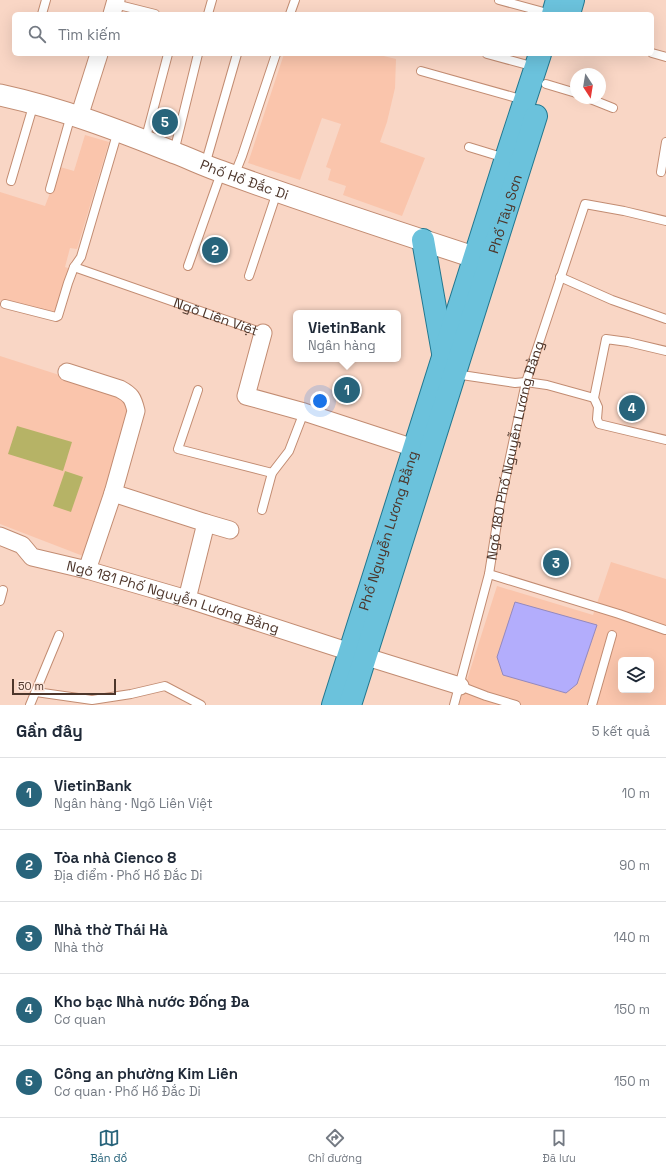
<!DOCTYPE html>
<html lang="vi">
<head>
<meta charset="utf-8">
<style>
  :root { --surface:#fff; --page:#f2f2f3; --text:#1f2937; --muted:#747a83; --line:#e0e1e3; --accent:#28647b }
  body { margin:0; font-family:"Space Grotesk",sans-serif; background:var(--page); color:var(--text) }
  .controls { position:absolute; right:12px; bottom:12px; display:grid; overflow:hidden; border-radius:6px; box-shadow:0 4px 16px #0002 }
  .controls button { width:36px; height:36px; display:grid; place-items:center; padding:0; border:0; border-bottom:1px solid var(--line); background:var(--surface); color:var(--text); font:20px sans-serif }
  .compass { position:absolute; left:570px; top:68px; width:36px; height:36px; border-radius:50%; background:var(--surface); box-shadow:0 4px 16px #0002; rotate:168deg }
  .scale { position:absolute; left:12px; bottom:10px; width:104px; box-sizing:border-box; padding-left:4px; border:2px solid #4d362b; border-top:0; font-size:11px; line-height:14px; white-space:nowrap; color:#4d362b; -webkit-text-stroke:3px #fee6db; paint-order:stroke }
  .you { position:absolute; left:320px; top:401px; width:14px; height:14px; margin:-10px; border:3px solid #fff; border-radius:50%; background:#1a73e8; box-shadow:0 0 0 6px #1a73e833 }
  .badge { display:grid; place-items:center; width:26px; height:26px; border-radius:50%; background:var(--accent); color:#fff; font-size:13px; font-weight:700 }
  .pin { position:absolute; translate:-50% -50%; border:2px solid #fff; box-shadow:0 1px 4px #0006 }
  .popup { position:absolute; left:293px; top:310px; width:108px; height:52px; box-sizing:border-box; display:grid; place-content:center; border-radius:6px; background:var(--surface); filter:drop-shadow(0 1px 3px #0005); font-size:13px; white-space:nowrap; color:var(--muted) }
  .popup b { font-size:15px; color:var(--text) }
  .popup::after { content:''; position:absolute; left:50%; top:100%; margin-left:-8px; border:8px solid transparent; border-top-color:var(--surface) }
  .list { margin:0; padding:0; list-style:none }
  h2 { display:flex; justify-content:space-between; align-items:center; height:52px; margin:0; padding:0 16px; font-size:17px }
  h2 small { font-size:13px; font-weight:400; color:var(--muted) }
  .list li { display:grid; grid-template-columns:26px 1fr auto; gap:12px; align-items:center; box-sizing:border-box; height:72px; padding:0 16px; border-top:1px solid var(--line) }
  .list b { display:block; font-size:15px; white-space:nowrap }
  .list p { margin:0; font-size:13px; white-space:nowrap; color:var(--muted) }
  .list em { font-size:13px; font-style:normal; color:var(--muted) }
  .icon { flex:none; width:22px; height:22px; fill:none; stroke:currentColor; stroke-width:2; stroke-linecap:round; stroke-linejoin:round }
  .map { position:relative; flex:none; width:666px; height:705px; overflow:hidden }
  .search { position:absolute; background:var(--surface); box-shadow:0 4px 16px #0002; left:12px; right:12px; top:12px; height:44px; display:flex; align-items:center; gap:10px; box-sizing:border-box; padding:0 14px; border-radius:6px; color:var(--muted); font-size:15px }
  .sheet { height:412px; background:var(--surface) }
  nav { display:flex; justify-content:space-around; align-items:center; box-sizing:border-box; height:56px; border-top:1px solid var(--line); background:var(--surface); font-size:11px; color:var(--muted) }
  nav a { display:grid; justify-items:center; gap:2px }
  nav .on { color:var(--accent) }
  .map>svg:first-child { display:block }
  .built { fill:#fac5ac; fill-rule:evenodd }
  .green { fill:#b6b366 }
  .water { fill:#b3adfc; stroke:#9489bd }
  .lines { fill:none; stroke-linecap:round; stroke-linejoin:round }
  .service-casing { stroke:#c28c72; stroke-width:10 }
  .minor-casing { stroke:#c28c72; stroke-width:19 }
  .tertiary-casing { stroke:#c28c72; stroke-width:23 }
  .primary-casing { stroke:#21778f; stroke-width:24 }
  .service { stroke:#fff; stroke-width:8 }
  .minor { stroke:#fff; stroke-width:17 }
  .tertiary { stroke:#fff; stroke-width:21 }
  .primary { stroke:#6bc2dc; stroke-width:22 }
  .labels { text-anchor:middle; stroke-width:3.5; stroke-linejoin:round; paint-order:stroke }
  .street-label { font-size:14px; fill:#4d362b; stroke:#fee6db }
</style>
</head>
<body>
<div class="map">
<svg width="666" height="705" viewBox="0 0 666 705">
  <rect width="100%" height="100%" fill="#f9d6c5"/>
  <g class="built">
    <polygon points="284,54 375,54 396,59 395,88 387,122 380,142 425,158 402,216 343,195 346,186 328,180 331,169 326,167 341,124 322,118 300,180 248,163"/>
    <polygon points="85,135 109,142 77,249 70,248 65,267 70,269 58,314 1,300 0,301 0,192 45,206 60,167 74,171"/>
    <polygon points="0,356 128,397 128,416 83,556 0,524"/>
    <path d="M611,562L666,579V705H459L497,586L593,615ZM621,660H651V690H621Z"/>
  </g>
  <g class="green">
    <polygon points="17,426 72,442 63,471 8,454"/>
    <polygon points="65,471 83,477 71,512 53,506"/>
  </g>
  <polygon class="water" points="515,602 597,625 577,684 566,693 503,675 497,657"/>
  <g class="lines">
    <g class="service-casing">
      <g id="service">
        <polyline points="499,0 551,14"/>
        <polyline points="115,4 155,14"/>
        <polyline points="42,14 46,0"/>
        <polyline points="208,14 212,0"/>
        <polyline points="290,14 295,0"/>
        <polyline points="652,53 666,57"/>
        <polyline points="487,54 535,67"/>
        <polyline points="421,71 524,100"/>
        <polyline points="546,84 576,93"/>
        <polyline points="588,98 613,108"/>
        <path id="s1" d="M118,131L81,257L74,267L263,333"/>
        <polyline points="145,141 168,54"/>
        <polyline points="469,147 505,158"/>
        <polyline points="174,152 198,54"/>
        <polyline points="205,165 237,54"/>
        <polyline points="661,172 666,142"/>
        <polyline points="234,176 242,156 276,54"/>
        <polyline points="11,181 34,103"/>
        <polyline points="50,189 71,115"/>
        <polyline points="188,266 221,173"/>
        <polyline points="249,276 277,192"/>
        <polyline points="560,277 612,300 666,319"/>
        <polyline points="5,304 56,317 58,316 68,283 74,267"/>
        <polyline points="666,351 628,342 606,339 594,398 598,407 597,419 599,424 666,440"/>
        <polyline points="455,374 515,383 526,382 547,385 594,398"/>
        <polyline points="198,390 178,449 272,473"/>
        <polyline points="262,510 272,473 289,451 304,412"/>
        <polyline points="489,574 619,614 665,630"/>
        <polyline points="0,601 3,590"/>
        <polyline points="460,686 486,696 516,705"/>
        <polyline points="36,692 92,700 131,694 165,686 201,705"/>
        <polyline points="30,705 59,635"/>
        <path id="s2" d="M454,705L489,574L500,504L526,382L585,204L624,211L666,221"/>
        <polyline points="592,705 612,635"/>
      </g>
    </g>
    <g class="minor-casing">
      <g id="minor">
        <polyline points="112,14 116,0"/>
        <polyline points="79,117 99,54"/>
        <polyline points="263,333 246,396 304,412 414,448"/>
        <path d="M67,372L120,389C131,395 133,398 136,411L113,493L87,570"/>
        <polyline points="113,493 206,523 187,599"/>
        <polyline points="206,523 230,530"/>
        <path id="s3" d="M0,536L22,545L32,557L87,570L187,599L341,649L460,686"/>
      </g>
    </g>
    <g class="tertiary-casing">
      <g id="tertiary">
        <path id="s4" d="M0,95C60,108 118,130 175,153C191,159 207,167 223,172C311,204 400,233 489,262"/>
      </g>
    </g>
    <g class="primary-casing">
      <g id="primary">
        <polyline points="553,14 557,0"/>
        <polyline points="569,14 573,0"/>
        <polyline points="423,240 443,353"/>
        <path id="s5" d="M333,705L506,158L540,54"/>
        <path id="s6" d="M350,705L536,116"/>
      </g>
    </g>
    <use href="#service" class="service"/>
    <use href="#minor" class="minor"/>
    <use href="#tertiary" class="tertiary"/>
    <use href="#primary" class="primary"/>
  </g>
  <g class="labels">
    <g class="street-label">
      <text dy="5" stroke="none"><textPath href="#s4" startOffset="259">Phố Hồ Đắc Di</textPath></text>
      <text dy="5" stroke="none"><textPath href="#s6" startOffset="515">Phố Tây Sơn</textPath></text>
      <text dy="5" stroke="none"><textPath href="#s1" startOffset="294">Ngõ Liên Việt</textPath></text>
      <text dy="5" stroke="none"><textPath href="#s2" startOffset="262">Ngõ 180 Phố Nguyễn Lương Bằng</textPath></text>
      <text dy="5" stroke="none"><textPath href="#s5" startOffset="183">Phố Nguyễn Lương Bằng</textPath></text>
      <text dy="5" stroke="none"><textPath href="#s3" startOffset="186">Ngõ 181 Phố Nguyễn Lương Bằng</textPath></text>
    </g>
  </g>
</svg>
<div class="controls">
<button><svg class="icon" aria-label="layers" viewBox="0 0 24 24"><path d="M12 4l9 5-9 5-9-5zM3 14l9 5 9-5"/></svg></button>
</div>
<svg class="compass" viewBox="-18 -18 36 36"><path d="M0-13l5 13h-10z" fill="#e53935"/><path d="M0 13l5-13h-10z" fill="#747a83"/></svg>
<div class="scale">50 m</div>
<div class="you"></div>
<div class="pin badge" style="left:347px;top:390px">1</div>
<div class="popup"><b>VietinBank</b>Ngân hàng</div>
<div class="pin badge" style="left:215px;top:250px">2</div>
<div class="pin badge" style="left:556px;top:563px">3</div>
<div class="pin badge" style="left:632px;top:408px">4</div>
<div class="pin badge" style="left:165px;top:122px">5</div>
<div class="search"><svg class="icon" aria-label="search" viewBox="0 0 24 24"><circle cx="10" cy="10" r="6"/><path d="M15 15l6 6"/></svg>Tìm kiếm</div>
</div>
<section class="sheet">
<h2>Gần đây<small>5 kết quả</small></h2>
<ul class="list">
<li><span class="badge">1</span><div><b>VietinBank</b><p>Ngân hàng · Ngõ Liên Việt</p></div><em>10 m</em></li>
<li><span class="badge">2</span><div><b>Tòa nhà Cienco 8</b><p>Địa điểm · Phố Hồ Đắc Di</p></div><em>90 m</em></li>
<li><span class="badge">3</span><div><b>Nhà thờ Thái Hà</b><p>Nhà thờ</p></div><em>140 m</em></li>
<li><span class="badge">4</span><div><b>Kho bạc Nhà nước Đống Đa</b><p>Cơ quan</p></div><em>150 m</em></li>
<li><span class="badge">5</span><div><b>Công an phường Kim Liên</b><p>Cơ quan · Phố Hồ Đắc Di</p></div><em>150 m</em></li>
</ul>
</section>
<nav>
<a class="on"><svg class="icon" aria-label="map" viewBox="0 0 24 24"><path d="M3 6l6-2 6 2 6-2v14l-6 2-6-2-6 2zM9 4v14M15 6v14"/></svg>Bản đồ</a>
<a><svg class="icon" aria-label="directions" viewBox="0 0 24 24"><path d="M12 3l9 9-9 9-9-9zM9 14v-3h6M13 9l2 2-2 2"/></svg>Chỉ đường</a>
<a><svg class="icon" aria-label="saved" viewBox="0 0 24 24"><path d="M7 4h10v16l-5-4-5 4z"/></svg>Đã lưu</a>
</nav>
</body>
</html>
